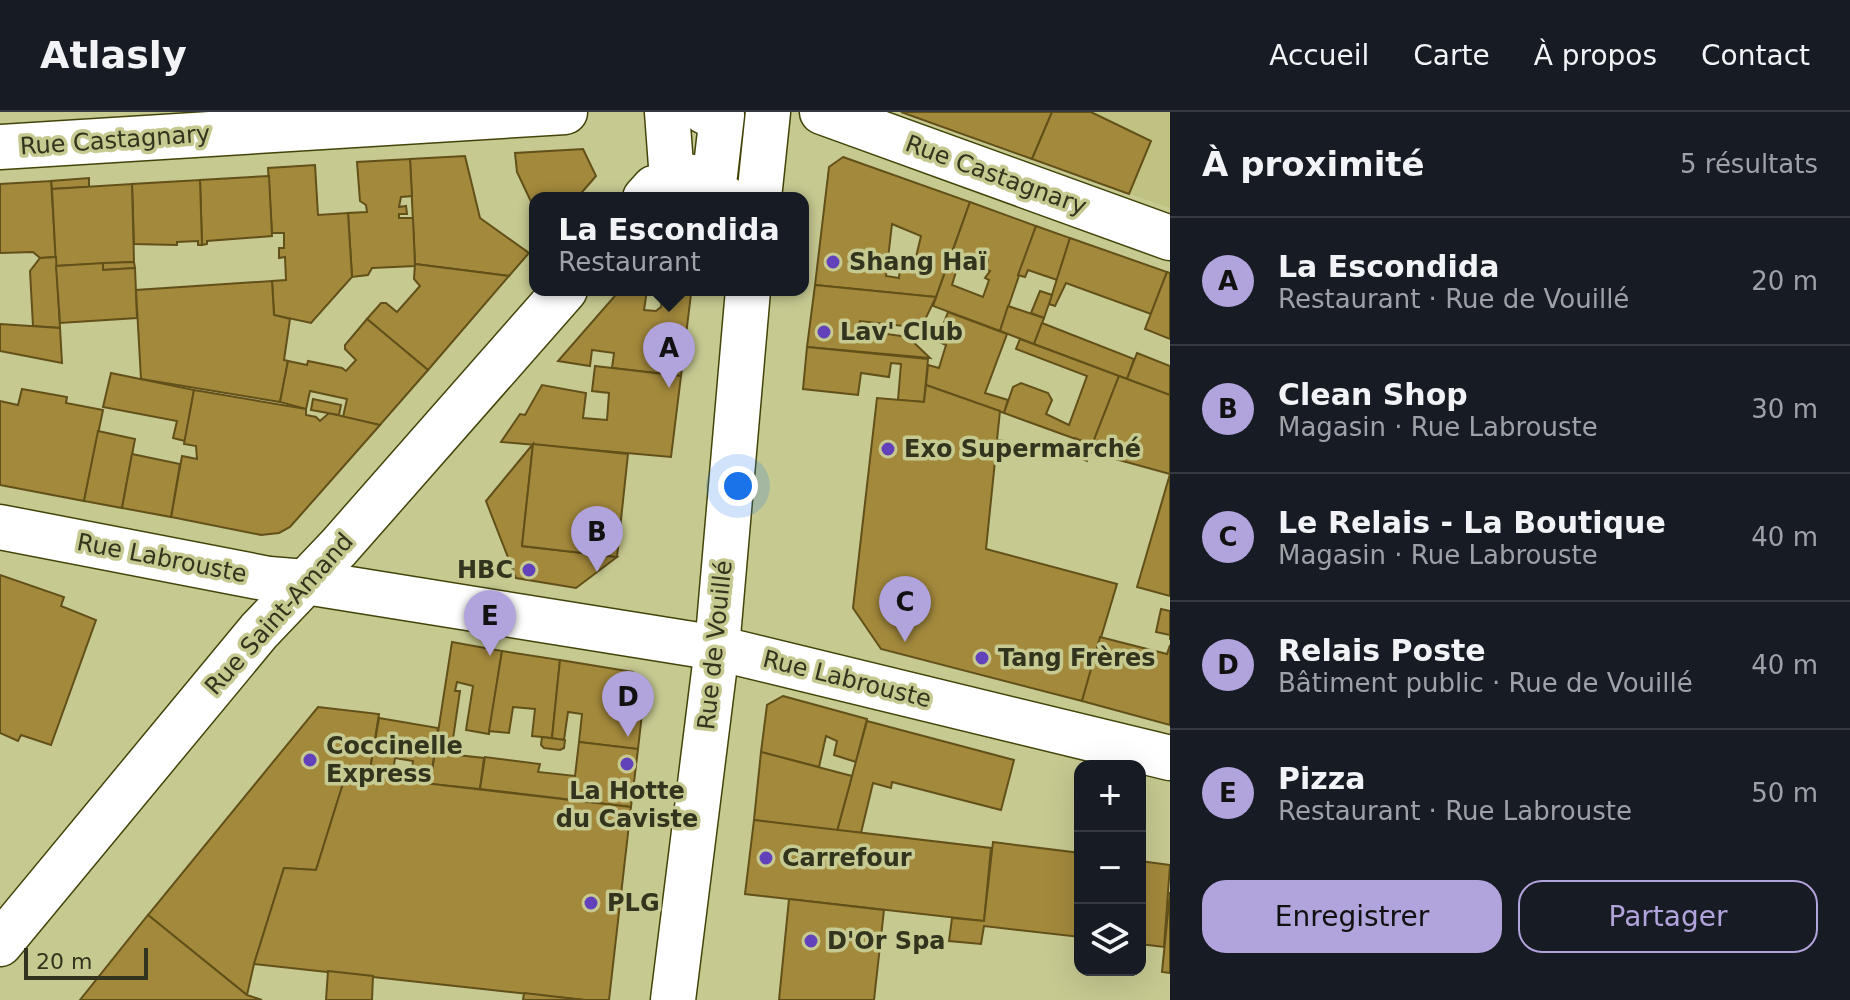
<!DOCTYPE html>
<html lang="fr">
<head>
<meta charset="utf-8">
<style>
  :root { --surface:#171b24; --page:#242831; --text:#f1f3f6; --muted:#9ea1a6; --line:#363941; --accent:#b1a3db }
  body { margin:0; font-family:"DejaVu Sans",sans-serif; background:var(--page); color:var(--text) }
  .controls { position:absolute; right:24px; bottom:24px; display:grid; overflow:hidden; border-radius:16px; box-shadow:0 8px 32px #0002 }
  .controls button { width:72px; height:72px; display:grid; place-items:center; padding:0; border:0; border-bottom:2px solid var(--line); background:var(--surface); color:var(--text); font:40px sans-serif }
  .scale { position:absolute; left:24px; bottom:20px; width:124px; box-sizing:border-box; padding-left:8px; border:4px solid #33341d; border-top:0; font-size:22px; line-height:28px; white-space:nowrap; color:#33341d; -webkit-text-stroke:6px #c6c990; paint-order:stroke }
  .you { position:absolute; left:738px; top:374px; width:28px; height:28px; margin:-20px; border:6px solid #fff; border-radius:50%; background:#1a73e8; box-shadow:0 0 0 12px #1a73e833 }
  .badge { display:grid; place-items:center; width:52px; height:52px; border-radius:50%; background:var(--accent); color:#111; font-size:26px; font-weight:700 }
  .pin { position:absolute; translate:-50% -66px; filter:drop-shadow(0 2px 4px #0008) }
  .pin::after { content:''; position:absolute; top:42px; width:28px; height:24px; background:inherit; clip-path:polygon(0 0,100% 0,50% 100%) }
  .popup { position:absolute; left:529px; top:80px; width:280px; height:104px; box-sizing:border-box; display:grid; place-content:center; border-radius:16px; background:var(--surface); filter:drop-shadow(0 2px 6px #0005); font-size:26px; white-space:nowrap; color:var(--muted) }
  .popup b { font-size:30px; color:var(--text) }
  .popup::after { content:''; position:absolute; left:50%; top:100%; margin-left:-16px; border:16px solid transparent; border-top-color:var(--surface) }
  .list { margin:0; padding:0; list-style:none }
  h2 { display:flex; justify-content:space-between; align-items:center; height:104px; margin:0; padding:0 32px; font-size:34px }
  h2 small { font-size:26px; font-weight:400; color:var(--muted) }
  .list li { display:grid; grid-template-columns:52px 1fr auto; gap:24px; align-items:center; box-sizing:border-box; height:128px; padding:0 32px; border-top:2px solid var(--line) }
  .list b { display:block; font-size:30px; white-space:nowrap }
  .list p { margin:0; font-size:26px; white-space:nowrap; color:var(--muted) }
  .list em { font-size:26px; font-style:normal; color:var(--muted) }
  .actions { display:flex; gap:16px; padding:24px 32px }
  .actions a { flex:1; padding:18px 0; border:2px solid var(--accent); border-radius:24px; text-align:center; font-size:28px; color:var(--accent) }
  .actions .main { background:var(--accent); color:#111 }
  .icon { flex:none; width:44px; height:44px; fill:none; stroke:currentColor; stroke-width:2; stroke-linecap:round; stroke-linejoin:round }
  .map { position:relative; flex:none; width:1170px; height:888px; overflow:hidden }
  header { display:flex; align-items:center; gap:48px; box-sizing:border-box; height:112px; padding:0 40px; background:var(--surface); border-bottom:2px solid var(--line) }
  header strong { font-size:38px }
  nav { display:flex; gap:44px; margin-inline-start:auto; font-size:28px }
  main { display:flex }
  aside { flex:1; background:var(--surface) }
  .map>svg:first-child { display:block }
  .built { fill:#bfc280 }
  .building { fill:#a3893c; stroke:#625019; stroke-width:2; fill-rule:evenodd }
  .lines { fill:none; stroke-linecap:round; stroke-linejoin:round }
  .street-casing { stroke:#434409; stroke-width:47 }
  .secondary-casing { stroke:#434409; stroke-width:47 }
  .street { stroke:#fff; stroke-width:44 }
  .secondary { stroke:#fff; stroke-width:44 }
  .poi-dot { fill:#6242ba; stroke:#c6c990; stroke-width:3 }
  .labels { text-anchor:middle; stroke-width:7; stroke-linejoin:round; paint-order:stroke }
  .street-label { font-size:24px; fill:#33341d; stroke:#c6c990 }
  .poi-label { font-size:24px; font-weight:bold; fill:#33341d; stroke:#c6c990; text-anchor:start }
</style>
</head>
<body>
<header>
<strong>Atlasly</strong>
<nav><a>Accueil</a><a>Carte</a><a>À propos</a><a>Contact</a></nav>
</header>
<main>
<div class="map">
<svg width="1170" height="888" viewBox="0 0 1170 888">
  <rect width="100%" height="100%" fill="#c6c990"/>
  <polygon class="built" points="1088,0 1170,0 1170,96 1130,82 1150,31"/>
  <g class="building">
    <polygon points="901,0 1052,0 1032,47"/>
    <polygon points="1052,0 1091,0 1151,29 1129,82 1032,47"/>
    <polygon points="583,37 596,64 577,86 535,86 535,98 517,60 515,41"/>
    <polygon points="465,44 480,106 529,141 509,164 415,152 410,47"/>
    <path d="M843,45L970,90L936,185L815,173L829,55ZM892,112L921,124L916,145L901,143L899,166L886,164Z"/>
    <polygon points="410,47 412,84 401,85 399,95 406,94 407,102 399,102 399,106 413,106 415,154 372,156 368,163 352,165 348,101 367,100 366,93 360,89 357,50"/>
    <polygon points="315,53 318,103 348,101 352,165 311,211 274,203 272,169 286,168 285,145 279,146 279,136 284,136 284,121 272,121 268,56"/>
    <polygon points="269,64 272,124 207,129 207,132 202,133 200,68"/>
    <polygon points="89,66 89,75 52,77 51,69"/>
    <polygon points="200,68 202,133 198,133 198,129 177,130 177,133 134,132 132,72"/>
    <polygon points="51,69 56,145 40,146 33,140 0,141 0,72"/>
    <polygon points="132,72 134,150 56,154 52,77"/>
    <path d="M970,90L1036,114L1000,219L933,194ZM981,146L988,148L986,157L990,159L985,166L989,168L983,185L952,173L958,153L967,150L978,154Z"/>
    <polygon points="1036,114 1070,126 1057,168 1028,158 1025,165 1018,163"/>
    <polygon points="1070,126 1167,160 1151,202 1066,171 1055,194 1049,192"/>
    <polygon points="56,145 60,216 33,214 30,159 40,146"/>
    <polygon points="134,150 135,156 103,158 103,151"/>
    <polygon points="103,151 103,158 135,156 137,206 60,211 56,154"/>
    <polygon points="415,152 509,164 428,258 367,207 381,191 386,191 397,200 420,174 414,167"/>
    <polygon points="1167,160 1170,161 1170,227 1145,217"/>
    <polygon points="272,169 274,203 290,207 284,248 288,249 280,290 141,267 136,178"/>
    <polygon points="815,173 936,185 921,216 860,209 858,218 908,225 930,246 807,235"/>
    <polygon points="620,178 647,178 644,198 656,199 661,195 663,179 691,182 681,264 612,256 614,241 592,238 590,254 558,249"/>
    <polygon points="1040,179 1052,183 1044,206 1031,201"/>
    <polygon points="1008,194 1044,206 1034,232 1000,219"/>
    <polygon points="948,200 1007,222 985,281 1008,288 1004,301 926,273 928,253 939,256 946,233 937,229"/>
    <polygon points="367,207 428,258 380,313 343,305 347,287 310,279 306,297 280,290 288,249 307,253 308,249 342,256 346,259 356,248 345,237 345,233"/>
    <polygon points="1042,211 1134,247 1127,267 1034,232"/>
    <polygon points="0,212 60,216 62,251 0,239"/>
    <polygon points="1020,227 1119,264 1092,333 1004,301 1013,275 1021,271 1048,281 1052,288 1046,302 1069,313 1087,264 1016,237"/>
    <polygon points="807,235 928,247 924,290 898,288 901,252 891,251 889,265 861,261 858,283 803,277"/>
    <polygon points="1137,241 1170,254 1170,283 1127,267"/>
    <polygon points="595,254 681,264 671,345 501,330 520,302 525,303 542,273 586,281 583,306 607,308 609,281 592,279"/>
    <polygon points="111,261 194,278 185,329 173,326 177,309 103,295"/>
    <polygon points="1119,264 1170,283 1170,484 1137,475 1170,362 1090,340 1087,349 1070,342 1075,326 1092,333"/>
    <polygon points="926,273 1000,299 997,328 1005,329 1002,350 995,349 986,437 1117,472 1082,589 881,537 853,496 877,286 924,290"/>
    <polygon points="22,277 67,285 66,291 103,298 84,389 0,373 0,289 18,293"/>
    <polygon points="194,278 306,297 306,303 316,305 320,309 329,301 380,313 290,415 279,421 261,423 171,405 182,344 197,347 196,334 184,332"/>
    <polygon points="313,287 341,293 339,303 311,298"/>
    <polygon points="98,319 135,327 122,396 84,389"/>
    <polygon points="533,332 522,434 617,445 576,476 516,466 486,389"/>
    <polygon points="533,332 628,342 617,445 522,434"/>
    <polygon points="132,342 180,352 171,405 122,396"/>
    <polygon points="0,463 64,485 61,494 96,508 51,633 21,623 18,629 0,621"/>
    <polygon points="1161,497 1170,499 1170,528 1170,523 1156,520"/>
    <polygon points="1100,525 1167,542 1170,533 1170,613 1082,589"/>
    <polygon points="452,530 502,539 489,622 466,618 473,574 457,570 455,579 460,579 452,634 447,642 484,646 480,677 430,672"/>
    <polygon points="502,539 560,548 552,626 532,624 535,597 513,595 509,621 489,619"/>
    <polygon points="560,548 633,560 645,575 638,637 579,630 582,602 568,600 564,628 552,626"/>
    <polygon points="783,584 867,607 856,650 834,643 837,629 826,624 819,655 761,640 767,593"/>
    <polygon points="318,595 379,602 369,664 346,662 316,758 284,756 254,852 247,883 148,803"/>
    <polygon points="379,606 438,616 430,672 410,669 413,649 395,646 392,667 369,664"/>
    <polygon points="867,609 1014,648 1001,698 892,670 891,676 873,671 861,721 837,719"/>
    <polygon points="542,625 565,628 564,636 560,638 544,636 541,633"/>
    <polygon points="579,630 638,637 631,695 480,677 485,645 540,652 538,660 575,664"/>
    <polygon points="761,640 852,664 837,719 754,708"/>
    <polygon points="346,662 631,695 609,888 584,888 254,852 284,756 316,758"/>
    <polygon points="754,708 991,736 984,809 745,782"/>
    <polygon points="993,730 1080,741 1080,825 984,814 981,832 949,829 952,806 984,809"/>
    <polygon points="1140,749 1170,753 1164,835 1140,832"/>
    <polygon points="1170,780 1170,861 1162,860"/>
    <polygon points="789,787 884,798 874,888 779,888"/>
    <polygon points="148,803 247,883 262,888 80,888"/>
    <polygon points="328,859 373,864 372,888 326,888"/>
    <polygon points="524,881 584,888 523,888"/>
  </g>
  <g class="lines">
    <g class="street-casing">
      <g id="street">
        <path d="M667,0L671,54C679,66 697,65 711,67L715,63L722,3L705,0"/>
        <polyline points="0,35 565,0"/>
        <polyline points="0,415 269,467 306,470 717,536 1170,646"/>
      </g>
    </g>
    <g class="secondary-casing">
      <g id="secondary">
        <polyline points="822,0 1170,126"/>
        <polyline points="645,86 654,76 725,86"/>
        <polyline points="759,86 768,0"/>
        <polyline points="0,832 259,519 339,435 565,178"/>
        <polyline points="673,888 717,536 748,178"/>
      </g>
    </g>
    <use href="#street" class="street"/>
    <use href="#secondary" class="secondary"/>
  </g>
  <g class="poi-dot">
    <circle cx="833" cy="150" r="8"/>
    <circle cx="824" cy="220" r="8"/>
    <circle cx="888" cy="337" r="8"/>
    <circle cx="529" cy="458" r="8"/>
    <circle cx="982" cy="546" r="8"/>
    <circle cx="310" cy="648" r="8"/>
    <circle cx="627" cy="652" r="8"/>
    <circle cx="766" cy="746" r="8"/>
    <circle cx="591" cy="791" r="8"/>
    <circle cx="811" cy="829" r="8"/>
  </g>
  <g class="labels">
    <g class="street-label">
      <text transform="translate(115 28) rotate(-4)" y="8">Rue Castagnary</text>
      <text transform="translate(996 63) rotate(20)" y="8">Rue Castagnary</text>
      <text transform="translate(162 446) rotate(11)" y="8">Rue Labrouste</text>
      <text transform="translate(279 502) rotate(-48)" y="8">Rue Saint-Amand</text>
      <text transform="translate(715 533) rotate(-84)" y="8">Rue de Vouillé</text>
      <text transform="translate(847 567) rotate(14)" y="8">Rue Labrouste</text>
    </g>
    <g class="poi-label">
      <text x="849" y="158">Shang Haï</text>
      <text x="840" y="228">Lav' Club</text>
      <text x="904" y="345">Exo Supermarché</text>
      <text x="513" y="466" text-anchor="end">HBC</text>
      <text x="998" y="554">Tang Frères</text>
      <text x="326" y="642">Coccinelle<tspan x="326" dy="28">Express</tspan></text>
      <text x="627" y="687" text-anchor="middle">La Hotte<tspan x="627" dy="28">du Caviste</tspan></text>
      <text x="782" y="754">Carrefour</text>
      <text x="607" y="799">PLG</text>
      <text x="827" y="837">D'Or Spa</text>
    </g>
  </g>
</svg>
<div class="controls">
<button>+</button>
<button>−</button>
<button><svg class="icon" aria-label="layers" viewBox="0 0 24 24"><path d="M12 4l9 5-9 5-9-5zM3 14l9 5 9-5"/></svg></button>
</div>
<div class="scale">20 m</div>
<div class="you"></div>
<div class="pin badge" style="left:669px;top:276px">A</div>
<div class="popup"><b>La Escondida</b>Restaurant</div>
<div class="pin badge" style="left:597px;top:460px">B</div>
<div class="pin badge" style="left:905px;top:530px">C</div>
<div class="pin badge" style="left:628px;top:625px">D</div>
<div class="pin badge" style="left:490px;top:544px">E</div>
</div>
<aside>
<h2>À proximité<small>5 résultats</small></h2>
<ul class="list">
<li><span class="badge">A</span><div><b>La Escondida</b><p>Restaurant · Rue de Vouillé</p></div><em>20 m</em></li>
<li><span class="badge">B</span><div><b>Clean Shop</b><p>Magasin · Rue Labrouste</p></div><em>30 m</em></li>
<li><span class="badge">C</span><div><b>Le Relais - La Boutique</b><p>Magasin · Rue Labrouste</p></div><em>40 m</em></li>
<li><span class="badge">D</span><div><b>Relais Poste</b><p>Bâtiment public · Rue de Vouillé</p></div><em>40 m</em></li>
<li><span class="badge">E</span><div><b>Pizza</b><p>Restaurant · Rue Labrouste</p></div><em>50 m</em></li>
</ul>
<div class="actions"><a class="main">Enregistrer</a><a>Partager</a></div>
</aside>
</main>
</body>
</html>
